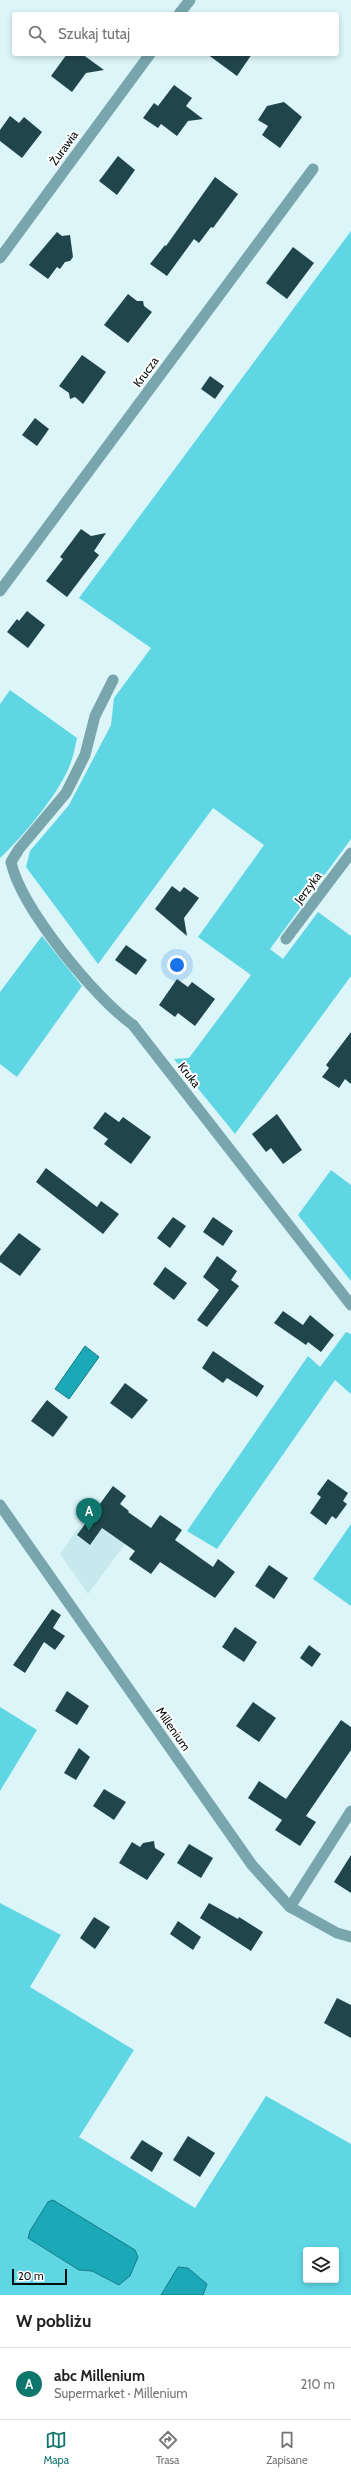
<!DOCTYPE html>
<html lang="pl">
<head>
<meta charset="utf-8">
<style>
  :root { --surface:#fff; --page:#f2f2f2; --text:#222; --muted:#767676; --line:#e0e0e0; --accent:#0f766e }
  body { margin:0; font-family:Cabin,sans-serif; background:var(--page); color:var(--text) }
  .controls { position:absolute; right:12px; bottom:12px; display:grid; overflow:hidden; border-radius:4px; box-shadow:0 2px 6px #0003 }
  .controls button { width:36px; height:36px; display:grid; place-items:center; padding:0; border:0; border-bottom:1px solid var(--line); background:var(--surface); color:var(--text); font:20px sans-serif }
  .scale { position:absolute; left:12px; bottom:10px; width:55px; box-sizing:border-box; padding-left:4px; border:2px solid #060d0e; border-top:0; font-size:11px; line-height:14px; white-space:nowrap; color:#060d0e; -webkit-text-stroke:3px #fff; paint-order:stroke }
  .you { position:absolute; left:177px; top:965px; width:14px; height:14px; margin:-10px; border:3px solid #fff; border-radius:50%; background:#1a73e8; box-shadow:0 0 0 6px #1a73e833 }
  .badge { display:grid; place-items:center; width:26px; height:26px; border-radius:50%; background:var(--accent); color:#fff; font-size:13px; font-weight:700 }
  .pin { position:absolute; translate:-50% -33px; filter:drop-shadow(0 1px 2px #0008) }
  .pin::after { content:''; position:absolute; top:21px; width:14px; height:12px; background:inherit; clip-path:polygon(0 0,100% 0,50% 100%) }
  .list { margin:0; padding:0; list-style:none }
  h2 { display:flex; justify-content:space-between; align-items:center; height:52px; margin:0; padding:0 16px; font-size:17px }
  h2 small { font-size:13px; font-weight:400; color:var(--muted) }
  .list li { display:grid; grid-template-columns:26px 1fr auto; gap:12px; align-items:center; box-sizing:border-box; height:72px; padding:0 16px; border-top:1px solid var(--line) }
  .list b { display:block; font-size:15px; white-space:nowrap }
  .list p { margin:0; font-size:13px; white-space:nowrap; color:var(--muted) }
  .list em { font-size:13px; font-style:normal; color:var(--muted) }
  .icon { flex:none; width:22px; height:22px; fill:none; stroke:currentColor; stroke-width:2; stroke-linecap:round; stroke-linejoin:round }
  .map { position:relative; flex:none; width:351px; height:2295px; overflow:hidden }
  .search { position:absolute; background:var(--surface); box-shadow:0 2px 6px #0003; left:12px; right:12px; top:12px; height:44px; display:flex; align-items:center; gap:10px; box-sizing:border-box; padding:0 14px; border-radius:4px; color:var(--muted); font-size:15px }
  .sheet { height:124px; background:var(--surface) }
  nav { display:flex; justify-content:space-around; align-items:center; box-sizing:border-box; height:56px; border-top:1px solid var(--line); background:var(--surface); font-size:11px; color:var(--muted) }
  nav a { display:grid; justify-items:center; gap:2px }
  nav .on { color:var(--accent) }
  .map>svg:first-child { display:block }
  .built { fill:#c7e9ed }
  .green { fill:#5fd6e4; fill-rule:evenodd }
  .water { fill:#1ba9b8; stroke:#157a85 }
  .building { fill:#20464b }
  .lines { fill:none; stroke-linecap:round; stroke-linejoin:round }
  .service { stroke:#78a6ac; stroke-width:11 }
  .minor { stroke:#78a6ac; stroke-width:11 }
  .tertiary { stroke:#78a6ac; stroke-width:11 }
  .labels { text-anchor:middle; stroke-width:4; stroke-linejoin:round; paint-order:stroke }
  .street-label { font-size:12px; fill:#060d0e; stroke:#fff }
</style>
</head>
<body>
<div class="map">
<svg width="351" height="2295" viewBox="0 0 351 2295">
  <rect width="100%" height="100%" fill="#dcf5f8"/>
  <polygon class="built" points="86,1517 89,1519 90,1545 103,1526 125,1544 88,1594 60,1554"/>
  <g class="green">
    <polygon points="351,231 351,839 270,949 283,959 318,912 351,936 351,976 235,1134 174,1059 189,1058 251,975 198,937 264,845 213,808 98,964 26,867 30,851 69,805 111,725 114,698 151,648 79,598"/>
    <path d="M10,690L77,738C75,746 74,754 71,762C62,790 22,838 0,858V704Z"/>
    <polygon points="42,936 82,986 17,1077 0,1064 0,992"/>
    <polygon points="331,1170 351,1185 351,1281 298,1215"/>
    <polygon points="346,1332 351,1334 351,1394 335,1380 217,1549 187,1531 308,1356 320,1367"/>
    <polygon points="351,1524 351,1606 313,1579"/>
    <polygon points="0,1707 37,1730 0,1791"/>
    <path d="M0,1903L61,1935L30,1987L134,2050L79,2137L195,2208L266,2096L351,2144V2295H0ZM306,2250H336V2280H306Z"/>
  </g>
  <g class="water">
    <polygon points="85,1346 99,1357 69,1399 55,1389"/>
    <polygon points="53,2200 135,2250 138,2257 130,2276 119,2285 92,2271 79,2270 28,2238 30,2231 48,2202"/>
    <polygon points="178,2267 188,2268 207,2284 203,2295 161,2295"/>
  </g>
  <g class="building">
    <polygon points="67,54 82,54 104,70 86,73 72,92 51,76"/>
    <polygon points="207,54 252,54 237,76"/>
    <polygon points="174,85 192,98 186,106 203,119 188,121 177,136 161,124 158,128 143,118 154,103 158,106"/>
    <polygon points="284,102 302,117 280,148 262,135 268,126 258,120 267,106"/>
    <polygon points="10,116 19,123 24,117 42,132 22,158 0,141 0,130"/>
    <polygon points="118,156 135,170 117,195 99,181"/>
    <polygon points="215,177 238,194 213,228 211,227 199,243 194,239 167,276 150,264 165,245 166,246"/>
    <polygon points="57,232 62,236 70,235 73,257 70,261 65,262 60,269 57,267 48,279 29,265"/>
    <polygon points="293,247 314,263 287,299 266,283"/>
    <polygon points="128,294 137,301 143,301 144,306 152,312 128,343 104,325"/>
    <polygon points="82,355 106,372 83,404 75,397 70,399 69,393 59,386"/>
    <polygon points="210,376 224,386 215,399 201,389"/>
    <polygon points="35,418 49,429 37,446 22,435"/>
    <polygon points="81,529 91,536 106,533 94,551 99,555 67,597 46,581 63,559 60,557"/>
    <polygon points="27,611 45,625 28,648 7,632 17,619 19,621"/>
    <polygon points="172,886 180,892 184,887 199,898 184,918 187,936 155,909"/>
    <polygon points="126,945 147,960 136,975 115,960"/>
    <polygon points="177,979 188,987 192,982 215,999 195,1026 178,1013 175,1017 159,1005"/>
    <polygon points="351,1032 351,1084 345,1079 339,1088 322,1077 329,1068 326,1065"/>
    <polygon points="105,1112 119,1122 123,1117 151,1137 131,1164 104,1144 108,1139 93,1128"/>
    <polygon points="277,1114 302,1150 283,1164 271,1148 266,1152 252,1134"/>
    <polygon points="46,1168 97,1207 101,1201 119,1214 103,1234 36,1182"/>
    <polygon points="173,1217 186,1226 170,1248 157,1238"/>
    <polygon points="213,1217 233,1231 223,1246 203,1232"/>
    <polygon points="19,1233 41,1249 20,1276 0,1262 0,1256"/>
    <polygon points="217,1256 237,1271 231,1280 239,1286 207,1327 197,1320 219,1290 203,1277"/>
    <polygon points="165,1267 187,1283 174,1300 153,1284"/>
    <polygon points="283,1311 303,1325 310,1315 334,1335 321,1352 308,1342 306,1345 274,1323"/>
    <polygon points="213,1351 264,1386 257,1397 227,1378 223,1383 202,1368"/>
    <polygon points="125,1383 148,1400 132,1419 110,1403"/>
    <polygon points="47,1400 68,1417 53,1437 31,1421"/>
    <polygon points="328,1479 348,1493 343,1501 347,1504 336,1519 332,1516 326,1525 310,1513 321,1497 317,1494"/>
    <polygon points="113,1486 126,1496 120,1504 129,1511 128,1512 151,1528 160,1515 182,1530 175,1540 213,1567 218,1559 235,1572 215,1598 160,1562 151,1574 129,1559 135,1551 102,1528 90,1545 77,1535"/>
    <polygon points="269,1565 288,1578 274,1599 255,1586"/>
    <polygon points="52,1609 61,1615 53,1628 65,1636 55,1650 44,1642 25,1673 13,1665"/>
    <polygon points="235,1627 257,1642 244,1662 222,1647"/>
    <polygon points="309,1645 321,1654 312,1667 300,1658"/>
    <polygon points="67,1691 89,1706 77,1725 55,1711"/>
    <polygon points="253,1702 276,1718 259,1742 236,1726"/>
    <polygon points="341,1720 351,1727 351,1750 306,1816 316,1822 300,1846 275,1830 282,1820 248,1798 259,1781 286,1799"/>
    <polygon points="79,1748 90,1757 76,1780 64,1773"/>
    <polygon points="104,1789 126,1802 114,1820 93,1806"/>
    <polygon points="154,1841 155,1848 165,1854 147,1880 119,1863 132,1842 140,1847 143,1843"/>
    <polygon points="189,1844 213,1858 201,1878 177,1863"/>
    <polygon points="351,1855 351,1893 334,1882"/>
    <polygon points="209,1903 238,1919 239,1917 263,1932 251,1951 200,1918"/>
    <polygon points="94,1917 110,1927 95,1949 80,1938"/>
    <polygon points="178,1921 201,1937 193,1950 170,1934"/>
    <polygon points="337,1998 351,2005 351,2038 324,2023"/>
    <polygon points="188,2136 215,2153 200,2177 173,2160"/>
    <polygon points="142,2140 163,2153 152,2172 130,2158"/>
  </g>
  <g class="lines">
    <path class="service" d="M113,680L95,716L85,755L66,793L19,849L11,862C21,908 95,998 133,1025"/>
    <g class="minor">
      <polyline points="179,14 190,0"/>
      <polyline points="0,258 150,54"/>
      <polyline points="0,591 313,169"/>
      <polyline points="286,939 351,853"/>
      <polyline points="133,1025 351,1305"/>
      <polyline points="290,1907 351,1811"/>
    </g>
    <polyline class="tertiary" points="0,1505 252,1865 290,1907 337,1933 351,1937"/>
  </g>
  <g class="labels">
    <g class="street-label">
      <text transform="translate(64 148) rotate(-54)" y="4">Żurawia</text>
      <text transform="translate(146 372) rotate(-54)" y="4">Krucza</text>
      <text transform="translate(308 888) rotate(-53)" y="4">Jerzyka</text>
      <text transform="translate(189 1075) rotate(52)" y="4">Kruka</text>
      <text transform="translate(173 1729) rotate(55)" y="4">Millenium</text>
    </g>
  </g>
</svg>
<div class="controls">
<button><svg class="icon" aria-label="layers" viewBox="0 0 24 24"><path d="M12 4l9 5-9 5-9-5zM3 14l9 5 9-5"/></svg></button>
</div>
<div class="scale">20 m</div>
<div class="you"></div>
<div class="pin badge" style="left:89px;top:1531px">A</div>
<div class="search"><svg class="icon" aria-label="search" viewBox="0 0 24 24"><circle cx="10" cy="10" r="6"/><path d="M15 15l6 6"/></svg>Szukaj tutaj</div>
</div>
<section class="sheet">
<h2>W pobliżu<small></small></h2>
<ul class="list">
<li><span class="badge">A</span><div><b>abc Millenium</b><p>Supermarket · Millenium</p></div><em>210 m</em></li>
</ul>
</section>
<nav>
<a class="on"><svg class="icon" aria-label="map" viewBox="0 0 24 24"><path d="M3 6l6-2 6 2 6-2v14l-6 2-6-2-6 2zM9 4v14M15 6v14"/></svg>Mapa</a>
<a><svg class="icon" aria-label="directions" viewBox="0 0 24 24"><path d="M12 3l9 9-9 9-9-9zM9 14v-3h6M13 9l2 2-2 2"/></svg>Trasa</a>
<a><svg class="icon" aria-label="saved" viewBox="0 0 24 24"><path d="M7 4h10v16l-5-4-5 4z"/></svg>Zapisane</a>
</nav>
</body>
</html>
